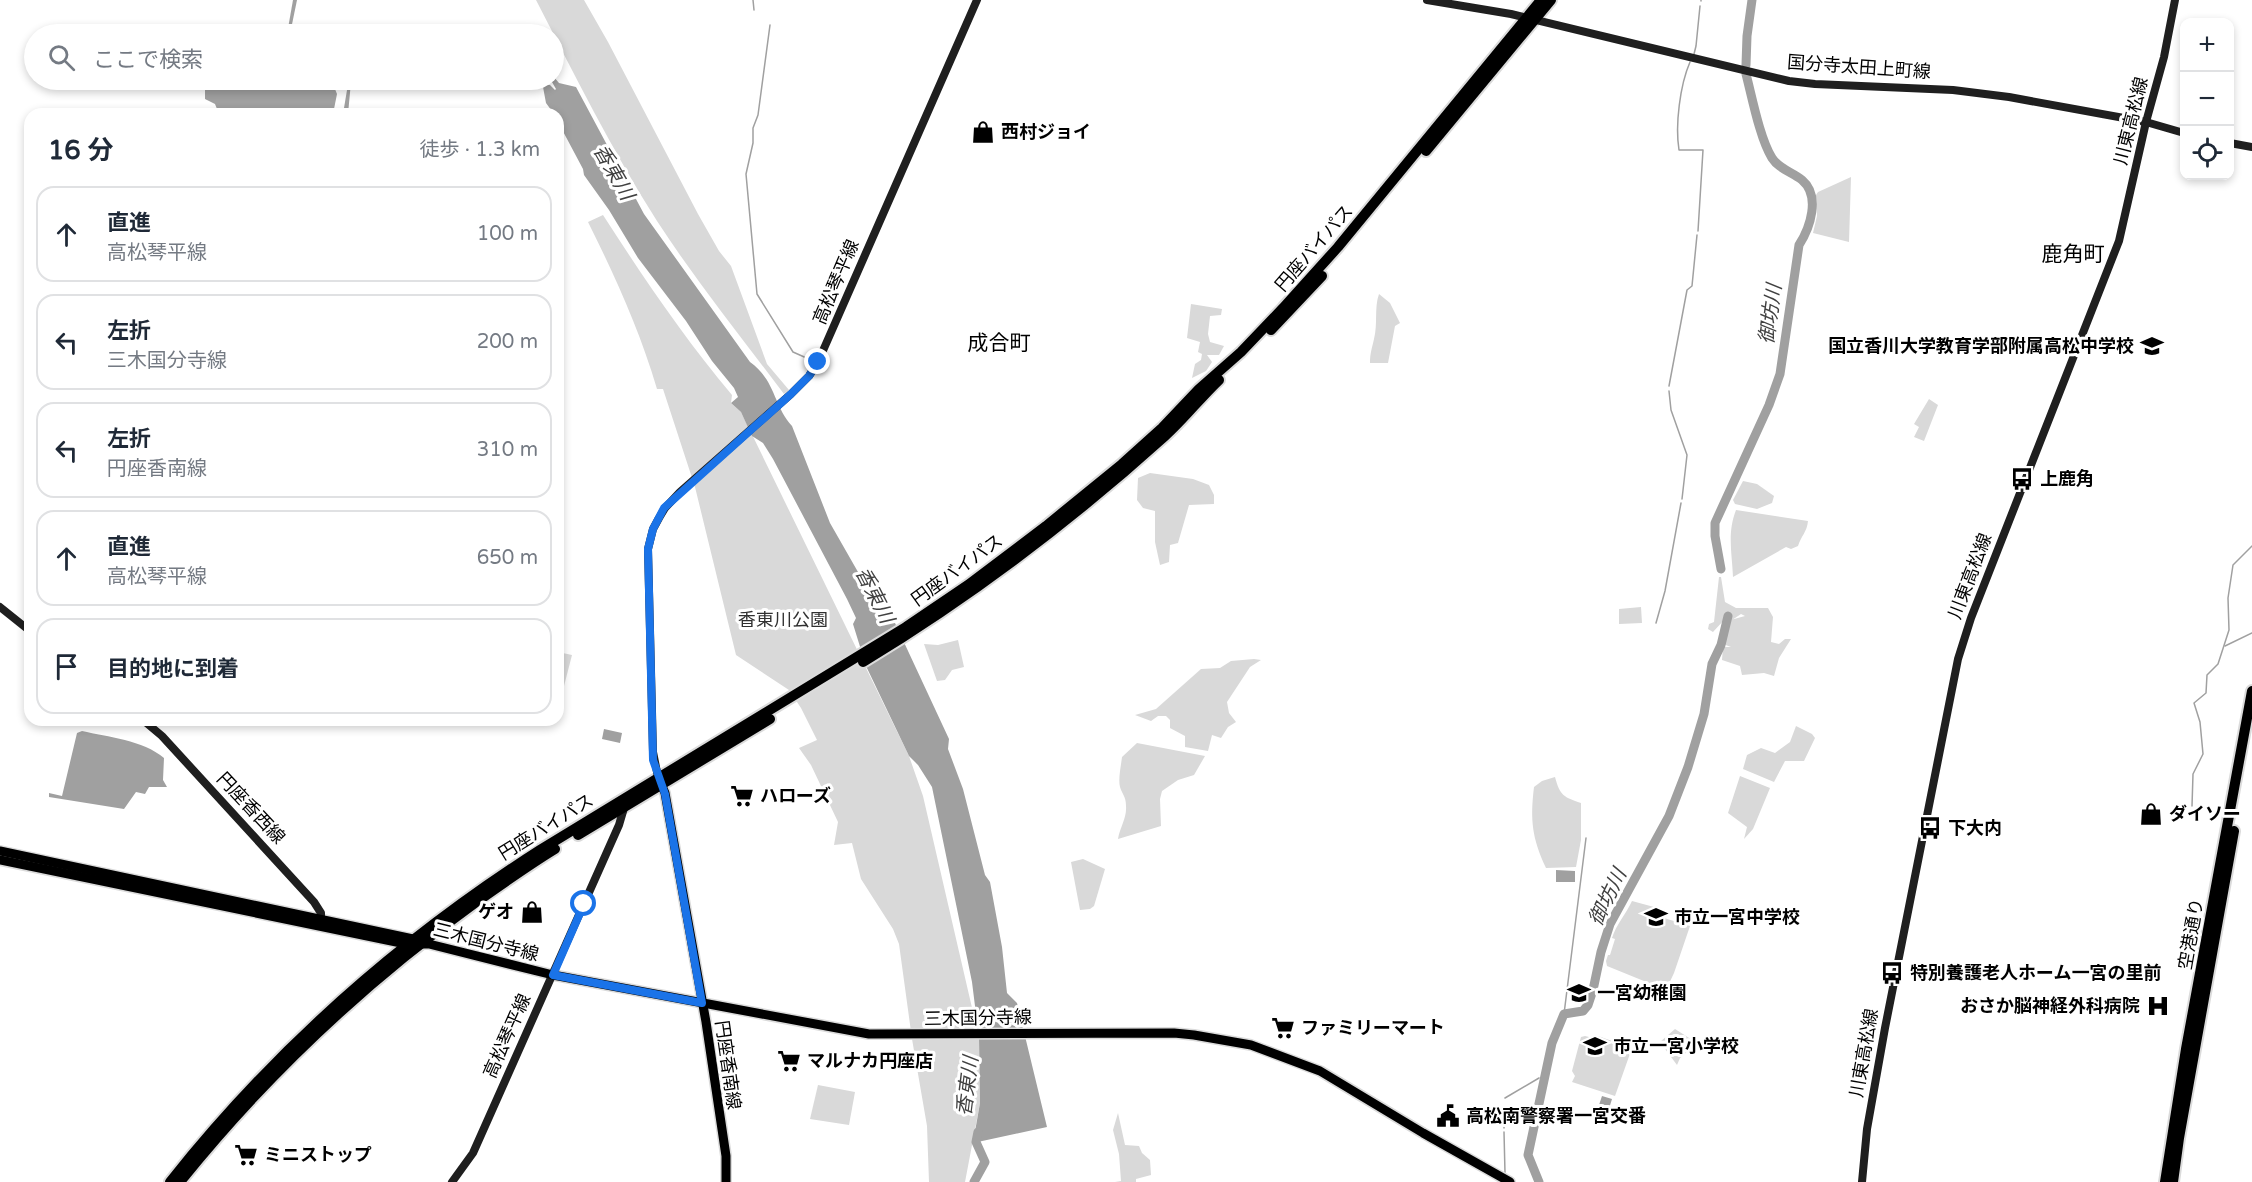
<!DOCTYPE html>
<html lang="ja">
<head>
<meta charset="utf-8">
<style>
  :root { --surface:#fff; --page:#f2f2f3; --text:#1f2937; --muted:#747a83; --line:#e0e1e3 }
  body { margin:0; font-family:"Varela Round","Noto Sans JP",sans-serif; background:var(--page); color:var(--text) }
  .controls { position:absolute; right:18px; top:18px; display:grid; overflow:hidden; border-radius:12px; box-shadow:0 3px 9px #0003 }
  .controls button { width:54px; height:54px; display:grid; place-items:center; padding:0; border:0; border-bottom:2px solid var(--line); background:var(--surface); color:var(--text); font:30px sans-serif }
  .stop { position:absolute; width:18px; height:18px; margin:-14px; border:4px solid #1a73e8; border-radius:50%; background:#fff }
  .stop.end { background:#1a73e8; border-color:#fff; box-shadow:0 2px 6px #0008 }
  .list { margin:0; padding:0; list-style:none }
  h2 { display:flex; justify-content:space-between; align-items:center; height:78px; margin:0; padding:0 24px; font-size:26px }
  h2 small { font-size:20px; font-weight:400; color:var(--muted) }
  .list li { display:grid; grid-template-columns:39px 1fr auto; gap:18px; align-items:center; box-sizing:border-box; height:96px; margin:0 12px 12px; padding:0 12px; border:2px solid var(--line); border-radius:18px }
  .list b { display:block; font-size:22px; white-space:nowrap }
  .list p { margin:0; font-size:20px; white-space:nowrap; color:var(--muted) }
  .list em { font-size:20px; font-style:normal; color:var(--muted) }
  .icon { flex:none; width:33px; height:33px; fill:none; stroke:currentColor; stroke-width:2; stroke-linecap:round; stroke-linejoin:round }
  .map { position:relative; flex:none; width:2252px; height:1182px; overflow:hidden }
  .search { position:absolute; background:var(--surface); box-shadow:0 3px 9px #0003; left:24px; top:24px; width:540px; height:66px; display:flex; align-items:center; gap:15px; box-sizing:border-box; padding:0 21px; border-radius:33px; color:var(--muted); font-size:22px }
  .panel { position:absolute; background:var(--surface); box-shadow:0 3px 9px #0003; left:24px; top:108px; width:540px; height:618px; border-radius:18px }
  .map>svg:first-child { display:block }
  .green { fill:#d9d9d9 }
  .water { fill:#a0a0a0 }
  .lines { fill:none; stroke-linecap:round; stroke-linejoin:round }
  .stream { stroke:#a0a0a0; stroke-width:1.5 }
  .river { stroke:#a0a0a0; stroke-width:9 }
  .primary-casing { stroke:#dbdbdb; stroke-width:12 }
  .highway-casing { stroke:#dbdbdb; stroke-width:14 }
  .secondary { stroke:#1f1f1f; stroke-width:8 }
  .primary { stroke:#000; stroke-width:9 }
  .highway { stroke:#000; stroke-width:10 }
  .route { stroke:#1a73e8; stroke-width:8 }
  .labels { text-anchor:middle; stroke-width:6; stroke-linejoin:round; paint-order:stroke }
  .street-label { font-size:18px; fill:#000; stroke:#fff }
  .poi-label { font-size:18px; font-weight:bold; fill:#000; stroke:#fff; text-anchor:start }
  .park-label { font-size:18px; fill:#303030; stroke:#fff }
  .water-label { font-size:20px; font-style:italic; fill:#414141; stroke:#fff }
  .quarter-label { font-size:21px; fill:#000; stroke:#fff }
</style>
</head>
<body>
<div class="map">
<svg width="2252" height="1182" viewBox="0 0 2252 1182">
  <rect width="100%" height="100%" fill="#fff"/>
  <g class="green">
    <path d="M536,0H584L608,42L698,214L719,251L731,266L767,364L789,390L784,394C741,337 696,281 657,221C612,150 574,74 536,0Z"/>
    <polygon points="1851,177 1849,242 1813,233 1817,216 1816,195 1818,192"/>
    <path d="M603,215C643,277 684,338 732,395L731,403L741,412L909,756L923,796L979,1038L980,1103L965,1182H929L927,1126L912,1039L899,944L893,929L861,879L852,843L834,845L838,822L811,765L799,748L817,740L801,708L789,690L736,655L695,487L663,389H657C640,331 615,276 588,222Z"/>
    <path d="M1379,294L1390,303L1400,323L1395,326L1388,363H1370C1370,353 1372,348 1374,339C1378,324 1374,308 1379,294Z"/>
    <polygon points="1191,304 1222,309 1221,315 1210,316 1208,334 1210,342 1224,346 1219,355 1207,355 1212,362 1206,371 1192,378 1195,364 1201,360 1202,354 1198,352 1200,342 1187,338"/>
    <polygon points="1929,399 1938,405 1924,441 1914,437 1919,427 1914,424"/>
    <polygon points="1150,473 1193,479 1209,485 1214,495 1214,504 1189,505 1178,543 1170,545 1169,562 1160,565 1155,542 1155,511 1143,508 1137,500 1138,478"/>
    <polygon points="1743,481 1757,484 1774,496 1772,503 1757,509 1735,504 1733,500"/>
    <path d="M1736,510L1808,521C1807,532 1801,536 1798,546L1791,549L1786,547L1733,577C1732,553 1727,533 1736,510Z"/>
    <polygon points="1719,577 1721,577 1725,602 1736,608 1768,608 1773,617 1771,642 1779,644 1785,639 1791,639 1779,658 1774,676 1764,673 1742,675 1740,666 1722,660 1723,647 1731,647 1723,644 1727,621 1745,616 1741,614 1732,620 1724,620 1713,632 1708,629 1709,624 1714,622"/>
    <polygon points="1641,607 1642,623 1619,624 1619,609"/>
    <polygon points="958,640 964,667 952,670 945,680 937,681 924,644 938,645"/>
    <polygon points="558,652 572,655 564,686 558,684"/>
    <polygon points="1254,659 1261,660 1250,667 1227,702 1229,713 1236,722 1228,727 1221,738 1212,735 1208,751 1185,747 1185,736 1170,728 1170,720 1166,716 1158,716 1151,721 1135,715 1156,709 1201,669 1220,668 1231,661"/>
    <polygon points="1796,726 1812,734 1815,738 1804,761 1785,761 1774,782 1743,769 1747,755 1761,748 1775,753 1790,742"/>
    <path d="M1137,743L1205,756L1194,775L1178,780L1162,791L1160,799L1161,826L1118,839C1120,827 1127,818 1126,806C1126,796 1122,794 1120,787C1118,779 1121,766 1122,757Z"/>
    <polygon points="1740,776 1770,788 1753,829 1744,839 1747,827 1728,813"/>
    <path d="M1555,777C1560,796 1564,797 1581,803V840L1576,867L1546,868C1532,838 1530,820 1534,787L1542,781Z"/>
    <polygon points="1083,859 1105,869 1094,906 1090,909 1080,910 1071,862"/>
    <path d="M1632,901L1665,910L1664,918L1690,926L1674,973L1666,990L1607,966L1606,961L1608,955H1610L1615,939L1612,938C1616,925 1626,914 1632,901Z"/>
    <polygon points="1675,1029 1697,1043 1680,1058 1677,1065 1660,1042"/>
    <polygon points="1585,1036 1597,1039 1598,1036 1632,1048 1615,1096 1572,1082 1575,1076 1572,1071 1581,1037"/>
    <polygon points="818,1085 855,1092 849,1125 810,1119"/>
    <polygon points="1118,1113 1125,1145 1139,1146 1142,1153 1150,1160 1151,1175 1136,1179 1136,1182 1115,1182 1121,1181 1119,1154 1113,1130"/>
  </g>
  <g class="water">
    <polygon points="293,0 297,0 290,34 287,34"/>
    <path d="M554,77L559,83L576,87L644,214L750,362C776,381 773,405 792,426L830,523L882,614L888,622L895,623L949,739L948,749L963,789L985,875L990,882L1002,947L1007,993L1017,1003L1047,1127L973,1143L980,1103L979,1038L972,982L932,787L918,765L909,756L866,666L853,624L856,618L847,599L773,459L763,443L752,436L741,412L731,403L738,397L734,388L712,361L686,321L638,258L609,210L584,175L583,169L558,122V114H554L546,103L543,87L536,82V80H543L545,85H550L555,90L556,89L552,82Z"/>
    <polygon points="210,80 308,80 335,89 337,94 333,114 219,114 215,104 205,99 205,85 209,84"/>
    <polygon points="338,80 348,80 351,82 348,114 343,114 348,84"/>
    <polygon points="604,729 622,733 620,743 602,739"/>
    <path d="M82,731C108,737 143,740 164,758L163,780L167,787H149L145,794L136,792L124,809L49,797V793L62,796L77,733Z"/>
    <polygon points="1556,870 1575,871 1575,882 1556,882"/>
    <polygon points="1602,1096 1612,1099 1606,1118 1596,1114"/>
  </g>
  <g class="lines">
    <g class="stream">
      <polyline points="753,0 754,10"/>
      <polyline points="1701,1 1701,0"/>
      <polyline points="770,25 758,115 753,128 753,143 746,174 757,294 793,352 811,360"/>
      <polyline points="1694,54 1696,46 1700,6"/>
      <path d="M1690,62C1680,85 1675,125 1679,150H1703L1698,231"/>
      <polyline points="1669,386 1687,290 1692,286 1697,235"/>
      <polyline points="1669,391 1671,410 1687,455 1682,499"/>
      <polyline points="1656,623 1665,591 1681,503"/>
      <polyline points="2225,646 2252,633"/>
      <polyline points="2192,806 2193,774 2203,754 2200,722 2194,703 2206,693 2207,675 2218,664 2229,630 2228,598 2233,565 2252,546"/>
      <polyline points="1564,1014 1586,838"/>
      <polyline points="1544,1075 1545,1075"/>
      <polyline points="1505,1098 1539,1078"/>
      <polyline points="1504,1128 1504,1107"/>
      <polyline points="1504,1132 1505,1173"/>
    </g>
    <g class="river">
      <polyline points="1746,65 1747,36 1752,0"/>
      <path d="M1721,569L1715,536V523L1769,405L1780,374L1799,245C1810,228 1821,196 1802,180C1792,172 1779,169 1772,158C1760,139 1752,97 1746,74"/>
      <polyline points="974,1182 985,1162 976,1142 978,1132"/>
      <polyline points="1539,1182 1528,1155 1552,1043 1564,1014 1583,1011 1588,1005 1593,990 1601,952 1610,924 1669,816 1688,767 1704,714 1712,664 1721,645 1728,616"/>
    </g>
    <g class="primary-casing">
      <g id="primary">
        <polyline points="659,779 665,793 706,1022 726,1156 726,1182"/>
        <polyline points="0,851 413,939 417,942"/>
        <polyline points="0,860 406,944 429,944 553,975 869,1034 1174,1033 1194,1035 1251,1045 1320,1071 1423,1133 1510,1182"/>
      </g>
    </g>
    <g class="highway-casing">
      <g id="highway">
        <polyline points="1426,151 1551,0"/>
        <polyline points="1271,330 1322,276"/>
        <path d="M863,662C970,597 1072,520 1165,436C1184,419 1200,398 1219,380"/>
        <polyline points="578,835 770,719"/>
        <path d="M170,1182C274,1051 399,940 540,850L906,627L968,585L1046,526L1122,464L1162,428L1199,389L1241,352L1283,308L1338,247L1541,0"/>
        <path d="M180,1182C266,1075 364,983 475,903C501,885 527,866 555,849"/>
        <polyline points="2165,1182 2186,1049 2252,691"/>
        <polyline points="2173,1182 2179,1138 2234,831"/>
      </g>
    </g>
    <g class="secondary">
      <polyline points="1427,0 1511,14 1789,81 1815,84 1953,90 2009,97 2146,122 2184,133"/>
      <polyline points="2230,143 2252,147"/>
      <polyline points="0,607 30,631"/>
      <polyline points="143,720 162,736 314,902 321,913 321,925"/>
      <polyline points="658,777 653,752 648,549 653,529 659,518 665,508 680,492 791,394 809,376 818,362 977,0"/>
      <polyline points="452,1182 473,1153 619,825 624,808 623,804"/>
      <polyline points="1862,1182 1867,1129 1885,1028 1958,659 1971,618 2119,241 2146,122 2164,57 2175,0"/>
    </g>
    <use href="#primary" class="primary"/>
    <use href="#highway" class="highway"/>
  </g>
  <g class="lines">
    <polyline class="route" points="584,904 553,975 702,1003 665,794 653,760 648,549 653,529 664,508 791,394 809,376 818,362"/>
  </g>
  <defs>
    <g id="shop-bare" transform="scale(1.8)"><path d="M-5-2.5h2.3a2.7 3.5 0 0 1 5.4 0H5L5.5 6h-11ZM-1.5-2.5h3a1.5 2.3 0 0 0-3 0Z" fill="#000" stroke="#fff" stroke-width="2.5" paint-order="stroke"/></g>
    <g id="school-bare" transform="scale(1.8)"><path d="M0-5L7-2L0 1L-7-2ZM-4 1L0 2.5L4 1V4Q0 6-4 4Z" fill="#000" stroke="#fff" stroke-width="2.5" paint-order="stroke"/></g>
    <g id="bus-bare" transform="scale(1.8)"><path d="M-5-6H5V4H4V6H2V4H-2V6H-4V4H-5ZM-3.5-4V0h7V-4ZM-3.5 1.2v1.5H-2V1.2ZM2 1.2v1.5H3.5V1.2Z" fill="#000" stroke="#fff" stroke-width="2.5" paint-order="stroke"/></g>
    <g id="supermarket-bare" transform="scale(1.8)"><path d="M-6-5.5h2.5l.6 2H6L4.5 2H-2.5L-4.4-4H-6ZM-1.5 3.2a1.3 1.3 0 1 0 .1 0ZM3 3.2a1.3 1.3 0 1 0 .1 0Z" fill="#000" stroke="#fff" stroke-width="2.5" paint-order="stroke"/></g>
    <g id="hospital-bare" transform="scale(1.8)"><path d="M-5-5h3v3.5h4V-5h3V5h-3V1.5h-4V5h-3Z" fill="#000" stroke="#fff" stroke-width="2.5" paint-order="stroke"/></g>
    <g id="civic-bare" transform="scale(1.8)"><path d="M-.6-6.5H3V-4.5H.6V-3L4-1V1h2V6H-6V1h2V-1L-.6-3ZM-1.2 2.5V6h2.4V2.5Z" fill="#000" stroke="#fff" stroke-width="2.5" paint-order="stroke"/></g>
  </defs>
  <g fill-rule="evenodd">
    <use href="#shop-bare" x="983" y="132"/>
    <use href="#school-bare" x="2152" y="346"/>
    <use href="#bus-bare" x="2022" y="479"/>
    <use href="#supermarket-bare" x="742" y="796"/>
    <use href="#shop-bare" x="2151" y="814"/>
    <use href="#bus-bare" x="1930" y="828"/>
    <use href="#shop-bare" x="532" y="912"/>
    <use href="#school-bare" x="1656" y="917"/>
    <use href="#bus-bare" x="1892" y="973"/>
    <use href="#school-bare" x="1579" y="993"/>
    <use href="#hospital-bare" x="2158" y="1006"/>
    <use href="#supermarket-bare" x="1283" y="1028"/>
    <use href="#school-bare" x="1595" y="1046"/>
    <use href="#supermarket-bare" x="789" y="1061"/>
    <use href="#civic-bare" x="1448" y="1116"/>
    <use href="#supermarket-bare" x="246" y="1155"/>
  </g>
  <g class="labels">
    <g class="street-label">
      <text transform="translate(1859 67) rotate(4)" y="6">国分寺太田上町線</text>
      <text transform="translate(2131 121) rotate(-76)" y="6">川東高松線</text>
      <text transform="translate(1314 248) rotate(-49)" y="6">円座バイパス</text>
      <text transform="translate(836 282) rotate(-67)" y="6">高松琴平線</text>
      <text transform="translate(957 570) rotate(-36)" y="6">円座バイパス</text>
      <text transform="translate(1970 576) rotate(-69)" y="6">川東高松線</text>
      <text transform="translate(251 808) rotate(47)" y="6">円座香西線</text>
      <text transform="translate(546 827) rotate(-32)" y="6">円座バイパス</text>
      <text transform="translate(2191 934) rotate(-80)" y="6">空港通り</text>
      <text transform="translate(486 942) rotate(14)" y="6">三木国分寺線</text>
      <text transform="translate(978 1018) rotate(-1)" y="6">三木国分寺線</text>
      <text transform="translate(507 1036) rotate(-66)" y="6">高松琴平線</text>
      <text transform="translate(1864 1053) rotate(-80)" y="6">川東高松線</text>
      <text transform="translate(728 1065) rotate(82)" y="6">円座香南線</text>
    </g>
    <g class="poi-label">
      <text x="1001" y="138">西村ジョイ</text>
      <text x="2134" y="352" text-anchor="end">国立香川大学教育学部附属高松中学校</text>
      <text x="2040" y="485">上鹿角</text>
      <text x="760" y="802">ハローズ</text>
      <text x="2169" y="820">ダイソー</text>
      <text x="1948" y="834">下大内</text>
      <text x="514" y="918" text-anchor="end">ゲオ</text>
      <text x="1674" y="923">市立一宮中学校</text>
      <text x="1910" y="979">特別養護老人ホーム一宮の里前</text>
      <text x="1597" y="999">一宮幼稚園</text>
      <text x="2140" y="1012" text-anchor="end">おさか脳神経外科病院</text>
      <text x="1301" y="1034">ファミリーマート</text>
      <text x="1613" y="1052">市立一宮小学校</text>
      <text x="807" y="1067">マルナカ円座店</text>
      <text x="1466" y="1122">高松南警察署一宮交番</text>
      <text x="264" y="1161">ミニストップ</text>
    </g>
    <g class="park-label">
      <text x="783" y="626">香東川公園</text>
    </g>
    <g class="water-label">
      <text transform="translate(614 172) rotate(60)" y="7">香東川</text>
      <text transform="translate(1770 314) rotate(-82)" y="7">御坊川</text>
      <text transform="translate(875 595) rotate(63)" y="7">香東川</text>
      <text transform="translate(1607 897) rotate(-64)" y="7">御坊川</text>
      <text transform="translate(967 1086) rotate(-83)" y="7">香東川</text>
    </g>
    <g class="quarter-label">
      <text x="2073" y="261">鹿角町</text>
      <text x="999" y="350">成合町</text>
    </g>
  </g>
</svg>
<div class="controls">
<button>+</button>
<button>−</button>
<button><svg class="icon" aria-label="locate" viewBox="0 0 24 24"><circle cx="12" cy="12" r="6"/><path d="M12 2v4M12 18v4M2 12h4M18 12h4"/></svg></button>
</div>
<div class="stop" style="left:584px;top:904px"></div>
<div class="stop end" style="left:818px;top:362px"></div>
<div class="search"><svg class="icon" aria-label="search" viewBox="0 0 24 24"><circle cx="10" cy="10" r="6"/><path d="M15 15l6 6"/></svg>ここで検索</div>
<section class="panel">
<h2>16 分<small>徒歩 · 1.3 km</small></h2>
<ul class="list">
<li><svg class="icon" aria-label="ahead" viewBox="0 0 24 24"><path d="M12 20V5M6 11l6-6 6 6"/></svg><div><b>直進</b><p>高松琴平線</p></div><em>100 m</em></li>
<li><svg class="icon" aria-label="left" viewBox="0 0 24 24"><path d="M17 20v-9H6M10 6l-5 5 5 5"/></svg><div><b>左折</b><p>三木国分寺線</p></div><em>200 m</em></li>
<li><svg class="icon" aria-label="left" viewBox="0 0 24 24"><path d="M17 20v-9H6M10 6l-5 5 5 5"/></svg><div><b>左折</b><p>円座香南線</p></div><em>310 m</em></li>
<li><svg class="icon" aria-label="ahead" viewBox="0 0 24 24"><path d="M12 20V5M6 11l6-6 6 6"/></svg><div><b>直進</b><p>高松琴平線</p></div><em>650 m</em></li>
<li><svg class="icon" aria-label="arrive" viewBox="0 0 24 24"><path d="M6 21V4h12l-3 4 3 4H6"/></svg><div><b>目的地に到着</b></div></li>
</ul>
</section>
</div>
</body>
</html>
